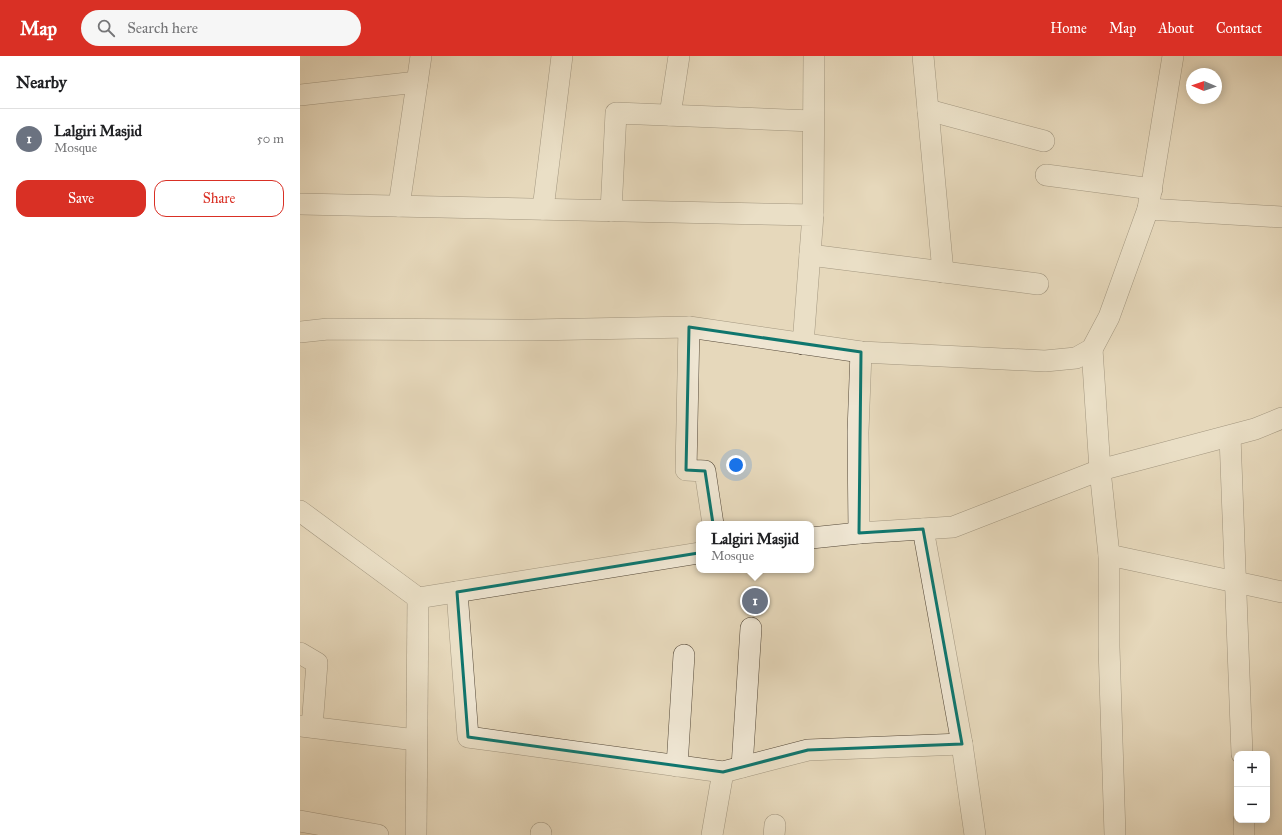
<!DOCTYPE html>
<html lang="en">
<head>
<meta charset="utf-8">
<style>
  :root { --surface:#fff; --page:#f6f6f6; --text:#202124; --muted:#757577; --line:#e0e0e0; --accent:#d93025 }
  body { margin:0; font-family:"IM FELL Great Primer",serif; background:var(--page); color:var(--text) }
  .controls { position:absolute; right:12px; bottom:12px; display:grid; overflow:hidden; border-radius:8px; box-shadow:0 2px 10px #0003 }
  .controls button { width:36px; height:36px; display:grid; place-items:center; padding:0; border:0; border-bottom:1px solid var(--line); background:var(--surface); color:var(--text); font:20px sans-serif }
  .compass { position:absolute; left:886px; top:12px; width:36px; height:36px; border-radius:50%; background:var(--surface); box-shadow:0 2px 10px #0003; rotate:272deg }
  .you { position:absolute; left:436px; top:409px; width:14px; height:14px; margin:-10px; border:3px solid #fff; border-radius:50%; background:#1a73e8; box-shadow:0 0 0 6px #1a73e833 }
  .badge { display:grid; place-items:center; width:26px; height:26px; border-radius:50%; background:var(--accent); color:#fff; font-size:13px; font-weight:700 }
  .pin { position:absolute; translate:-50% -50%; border:2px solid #fff; box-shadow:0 1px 4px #0006 }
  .popup { position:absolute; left:396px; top:465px; width:118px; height:52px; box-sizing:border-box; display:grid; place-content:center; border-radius:8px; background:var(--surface); filter:drop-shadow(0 1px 3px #0005); font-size:13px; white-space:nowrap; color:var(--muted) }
  .popup b { font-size:15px; color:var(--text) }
  .popup::after { content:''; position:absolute; left:50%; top:100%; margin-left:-8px; border:8px solid transparent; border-top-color:var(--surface) }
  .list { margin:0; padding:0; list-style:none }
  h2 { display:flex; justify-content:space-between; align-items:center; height:52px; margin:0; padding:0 16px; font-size:17px }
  h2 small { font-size:13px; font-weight:400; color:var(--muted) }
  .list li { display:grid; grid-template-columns:26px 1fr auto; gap:12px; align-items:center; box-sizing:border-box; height:60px; padding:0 16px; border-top:1px solid var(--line) }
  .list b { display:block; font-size:15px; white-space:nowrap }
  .list p { margin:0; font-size:13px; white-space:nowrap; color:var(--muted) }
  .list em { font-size:13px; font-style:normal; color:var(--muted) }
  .actions { display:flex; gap:8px; padding:12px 16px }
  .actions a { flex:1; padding:9px 0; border:1px solid var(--accent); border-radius:12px; text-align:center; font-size:14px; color:var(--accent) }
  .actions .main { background:var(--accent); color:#fff }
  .icon { flex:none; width:22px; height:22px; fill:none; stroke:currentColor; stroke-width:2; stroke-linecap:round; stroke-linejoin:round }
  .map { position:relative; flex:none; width:982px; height:779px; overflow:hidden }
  header { display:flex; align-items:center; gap:24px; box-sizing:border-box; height:56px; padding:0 20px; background:var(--accent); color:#fff }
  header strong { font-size:19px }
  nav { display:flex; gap:22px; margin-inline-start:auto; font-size:14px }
  .search { width:280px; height:36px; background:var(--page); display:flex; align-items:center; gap:10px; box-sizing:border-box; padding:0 14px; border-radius:22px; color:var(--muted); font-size:15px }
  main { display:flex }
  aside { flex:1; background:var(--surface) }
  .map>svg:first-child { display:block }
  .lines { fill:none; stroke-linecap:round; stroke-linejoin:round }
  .minor-casing { stroke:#544838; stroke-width:22 }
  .minor { stroke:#efe6d3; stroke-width:21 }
  .marked { fill:none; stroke:#0f766e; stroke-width:3; stroke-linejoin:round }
</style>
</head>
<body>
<header>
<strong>Map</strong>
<div class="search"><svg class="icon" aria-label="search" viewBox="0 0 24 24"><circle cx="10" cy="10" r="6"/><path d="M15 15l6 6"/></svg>Search here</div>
<nav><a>Home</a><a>Map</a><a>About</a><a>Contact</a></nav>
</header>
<main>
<aside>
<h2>Nearby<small></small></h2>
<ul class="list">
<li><span class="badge" style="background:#6b7280">1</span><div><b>Lalgiri Masjid</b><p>Mosque</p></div><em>50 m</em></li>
</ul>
<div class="actions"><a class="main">Save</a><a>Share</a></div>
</aside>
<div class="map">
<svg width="982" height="779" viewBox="0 0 982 779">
  <rect width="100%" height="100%" fill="#e6d8bb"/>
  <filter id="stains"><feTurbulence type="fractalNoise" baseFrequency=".005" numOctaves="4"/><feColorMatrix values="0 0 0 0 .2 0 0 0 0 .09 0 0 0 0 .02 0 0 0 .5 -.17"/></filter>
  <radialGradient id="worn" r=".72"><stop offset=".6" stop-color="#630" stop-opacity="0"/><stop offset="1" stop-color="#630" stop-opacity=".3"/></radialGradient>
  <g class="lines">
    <g class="minor-casing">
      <g id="minor">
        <polyline points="623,0 643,216"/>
        <polyline points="0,39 117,26"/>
        <polyline points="628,54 744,85"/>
        <polyline points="370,59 379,0"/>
        <polyline points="746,119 852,133"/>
        <polyline points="0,148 513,159 503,288"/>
        <polyline points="99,150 121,0"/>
        <polyline points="243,153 262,0"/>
        <polyline points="848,153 982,161"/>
        <polyline points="311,155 316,57 513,65"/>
        <polyline points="513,159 514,0"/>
        <polyline points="510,199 738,228"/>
        <polyline points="389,271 386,414 405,415 413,468"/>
        <polyline points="0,276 28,273 232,274 389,271 561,296 745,305 776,302 792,293 809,261 848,153 873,0"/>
        <polyline points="792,293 800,414 809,499 809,591 815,779"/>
        <polyline points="930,380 942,698"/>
        <polyline points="0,455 118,542 399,497"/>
        <polyline points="559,477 558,376 561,296"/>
        <polyline points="511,482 559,477 653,471 800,414 955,373 982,362"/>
        <polyline points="809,499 982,536"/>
        <polyline points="157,536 168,681 423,716 508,694 662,688 623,473"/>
        <polyline points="0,597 17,607 12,671"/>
        <polyline points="0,670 116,684"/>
        <polyline points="662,688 675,779"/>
        <polyline points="377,710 384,599"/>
        <polyline points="442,711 451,572"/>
        <polyline points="944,764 944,779"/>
        <polyline points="0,765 78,779"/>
        <polyline points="241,777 241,779"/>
        <polyline points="116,779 118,542"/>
        <polyline points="412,779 423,716"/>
        <polyline points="474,779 475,769"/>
      </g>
    </g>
    <use href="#minor" class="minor"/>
  </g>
  <path d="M0 0H982V779H0ZM389,271L561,296L559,477L623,473L662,688L508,694L423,716L168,681L157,536L417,494L405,415L386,414Z" fill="#e6d8bb" fill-opacity=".55" fill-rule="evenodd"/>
  <path class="marked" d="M389,271L561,296L559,477L623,473L662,688L508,694L423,716L168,681L157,536L417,494L405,415L386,414Z"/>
  <rect width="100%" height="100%" filter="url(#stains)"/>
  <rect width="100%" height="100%" fill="url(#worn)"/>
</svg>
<div class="controls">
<button>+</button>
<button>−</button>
</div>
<svg class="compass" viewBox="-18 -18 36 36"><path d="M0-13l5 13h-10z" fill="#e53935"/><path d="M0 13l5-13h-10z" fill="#757577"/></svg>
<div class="you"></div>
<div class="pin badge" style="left:455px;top:545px;background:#6b7280">1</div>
<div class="popup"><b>Lalgiri Masjid</b>Mosque</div>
</div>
</main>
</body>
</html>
